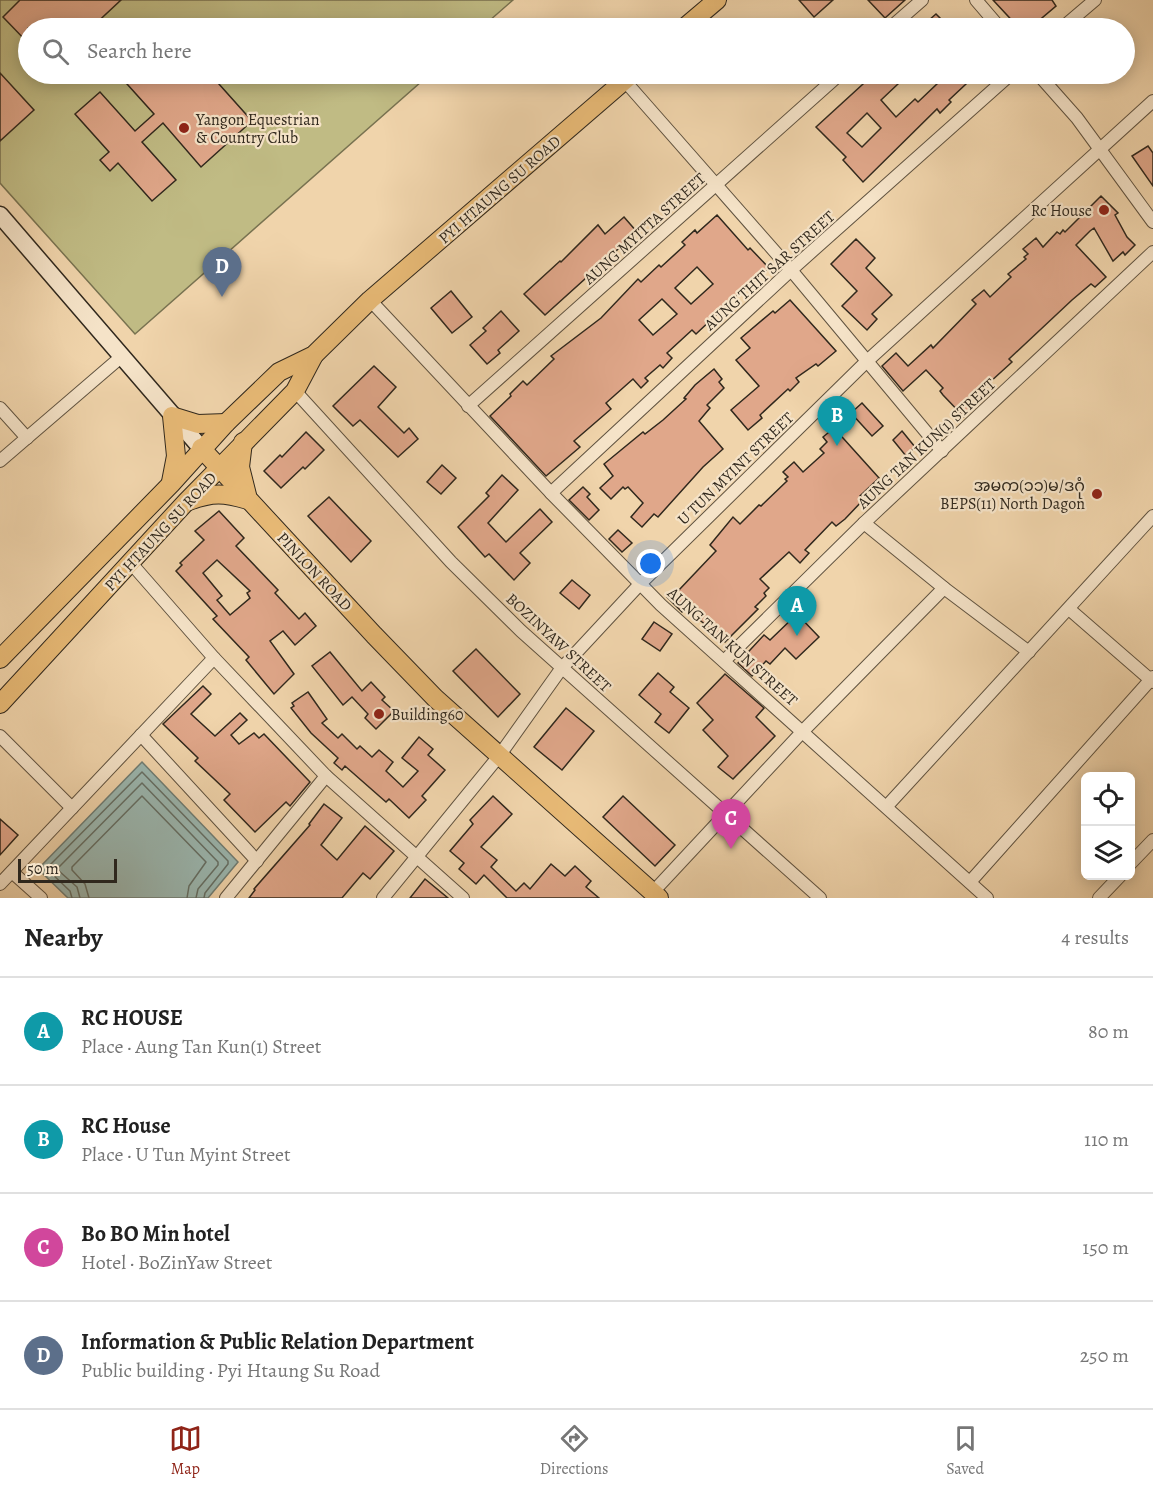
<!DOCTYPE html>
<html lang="en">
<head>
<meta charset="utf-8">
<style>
  :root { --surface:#fff; --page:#f6f6f6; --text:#222; --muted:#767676; --line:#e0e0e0; --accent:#8f2418 }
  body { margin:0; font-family:Alegreya,"Noto Sans Myanmar",serif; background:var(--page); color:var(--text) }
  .controls { position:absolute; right:18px; bottom:18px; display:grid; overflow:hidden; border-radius:9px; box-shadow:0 3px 15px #0003 }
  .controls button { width:54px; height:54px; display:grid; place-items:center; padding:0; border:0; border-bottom:2px solid var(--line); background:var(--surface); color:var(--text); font:30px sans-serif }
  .scale { position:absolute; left:18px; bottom:15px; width:99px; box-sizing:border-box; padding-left:6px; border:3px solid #30281d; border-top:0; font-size:16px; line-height:21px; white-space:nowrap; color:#30281d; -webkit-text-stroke:4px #f5e3c8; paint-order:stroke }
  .you { position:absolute; left:651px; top:564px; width:21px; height:21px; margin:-15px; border:4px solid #fff; border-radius:50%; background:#1a73e8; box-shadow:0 0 0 9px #1a73e833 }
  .badge { display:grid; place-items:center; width:39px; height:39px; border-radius:50%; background:var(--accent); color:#fff; font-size:20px; font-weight:700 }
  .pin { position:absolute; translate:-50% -50px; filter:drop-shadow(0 2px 3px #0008) }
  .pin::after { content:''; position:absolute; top:32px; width:21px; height:18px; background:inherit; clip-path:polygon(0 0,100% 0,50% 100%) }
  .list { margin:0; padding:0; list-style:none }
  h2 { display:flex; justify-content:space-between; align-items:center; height:78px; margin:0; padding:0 24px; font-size:26px }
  h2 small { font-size:20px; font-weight:400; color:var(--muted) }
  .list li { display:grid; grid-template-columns:39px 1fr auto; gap:18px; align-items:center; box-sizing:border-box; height:108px; padding:0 24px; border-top:2px solid var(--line) }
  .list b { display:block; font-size:22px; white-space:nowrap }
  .list p { margin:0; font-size:20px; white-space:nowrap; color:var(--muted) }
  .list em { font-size:20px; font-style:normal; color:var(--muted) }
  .icon { flex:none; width:33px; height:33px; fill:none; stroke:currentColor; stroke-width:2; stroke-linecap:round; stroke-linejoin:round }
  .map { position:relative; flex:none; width:1153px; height:898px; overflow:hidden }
  .search { position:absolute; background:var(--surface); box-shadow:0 3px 15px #0003; left:18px; right:18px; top:18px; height:66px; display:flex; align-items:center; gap:15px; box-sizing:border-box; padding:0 21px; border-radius:33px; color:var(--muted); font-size:22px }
  .sheet { height:510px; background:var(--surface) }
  nav { display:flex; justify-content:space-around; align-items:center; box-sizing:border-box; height:84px; border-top:2px solid var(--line); background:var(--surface); font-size:16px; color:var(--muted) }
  nav a { display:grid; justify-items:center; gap:3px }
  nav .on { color:var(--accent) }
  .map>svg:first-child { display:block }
  .green { fill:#c0bb84; stroke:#787250; stroke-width:1.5 }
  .water { fill:#9bb7b0; stroke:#707e75; stroke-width:1.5 }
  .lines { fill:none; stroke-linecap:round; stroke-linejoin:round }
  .shore { stroke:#667066; stroke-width:1.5 }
  .building { fill:#e0a78a; stroke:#30281d; stroke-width:1.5; fill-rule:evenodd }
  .minor-casing { stroke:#605340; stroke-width:14 }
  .secondary-casing { stroke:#30281d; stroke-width:19 }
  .primary-casing { stroke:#30281d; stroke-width:20 }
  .minor { stroke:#f5e3c8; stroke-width:12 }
  .secondary { stroke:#f5e3c8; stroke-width:16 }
  .primary { stroke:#e8ba76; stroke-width:18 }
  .poi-dot { fill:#8f2418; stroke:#f5e3c8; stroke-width:2 }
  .labels { text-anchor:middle; stroke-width:4.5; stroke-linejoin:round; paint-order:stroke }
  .poi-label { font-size:16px; fill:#30281d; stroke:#f5e3c8; text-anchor:start }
  .street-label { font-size:16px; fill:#30281d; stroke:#f5e3c8 }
</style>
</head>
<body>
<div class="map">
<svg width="1153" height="898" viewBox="0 0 1153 898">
  <rect width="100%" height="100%" fill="#f0d4ab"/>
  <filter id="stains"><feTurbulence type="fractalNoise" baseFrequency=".00333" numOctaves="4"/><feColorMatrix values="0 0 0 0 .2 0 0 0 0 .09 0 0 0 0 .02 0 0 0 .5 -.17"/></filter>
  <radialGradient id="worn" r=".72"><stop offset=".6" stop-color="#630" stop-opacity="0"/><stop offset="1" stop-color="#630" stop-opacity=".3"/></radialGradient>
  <polygon class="green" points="0,0 513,0 481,28 28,28 28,74 430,74 135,334 0,183"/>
  <polygon class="water" points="142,762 238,862 208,898 68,898 38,869"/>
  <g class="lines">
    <g class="shore">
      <polyline points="72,898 70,891 49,871 48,867 142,772 228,861 228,864 205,893 204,898"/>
      <polyline points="80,898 77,887 59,871 59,867 142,783 218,862 218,865 198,889 196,898"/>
      <polyline points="89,898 85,884 72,870 72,867 142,796 206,862 189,886 187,898"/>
    </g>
  </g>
  <g class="building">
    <polygon points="20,0 121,0 91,28 28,28 28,43 3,17"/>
    <polygon points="799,0 833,0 814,17"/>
    <polygon points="868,0 905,0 885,18"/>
    <polygon points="993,0 1052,0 1056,6 1030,28 1019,28"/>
    <polygon points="936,14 950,28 920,28"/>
    <polygon points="0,73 34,110 0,141"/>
    <polygon points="118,74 210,74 252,121 201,167 163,123 142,142 176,180 152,201 118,163 110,171 100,160 109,152 75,114 100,92 135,131 154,114"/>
    <path d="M874,74H890L899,83L881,100L896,117L915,99L918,102L940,81L939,79L945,74H974L964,82L966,84L949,100L951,102L940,113L937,109L863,182L843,160L846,157L816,127ZM867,113L881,128L862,147L847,133Z"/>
    <polygon points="1148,146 1153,153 1153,186 1132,156"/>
    <polygon points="1101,196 1118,213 1115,215 1127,237 1135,245 1125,255 1123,252 1113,261 1094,228 1090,231 1076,245 1106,277 1095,287 1091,284 1072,300 1009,359 1012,362 967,403 972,409 964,417 943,395 940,391 943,388 926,370 903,391 882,366 896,353 908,366 931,345 933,348 976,304 972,300 984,290 990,297 1011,277 1008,274 1026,259 1024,257 1028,254 1023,249 1036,238 1043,247 1057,232 1060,234 1063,230 1065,232"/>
    <path d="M717,215L748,250L750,248L769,268L751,285L750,283L696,334L692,330L667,353L672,358L663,368L660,365L645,378L648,381L641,388L633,379L606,403L611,409L574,441L580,447L546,476L490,416L511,396L510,394L523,381L527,385L554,359L551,356L601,318L638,279L641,282L659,265L661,267L685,245L682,242L695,230L697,233ZM697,267L713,284L691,304L675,288ZM662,299L677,314L653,335L639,320Z"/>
    <polygon points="624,217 637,232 545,315 524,294 560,261 561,262 598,225 605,234"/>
    <polygon points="856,239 875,258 866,268 892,295 872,314 877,319 867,330 842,306 857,291 831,264"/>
    <polygon points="451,291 472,317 452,333 431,308"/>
    <polygon points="790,300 836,351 818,366 816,364 796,378 799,382 790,391 788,389 760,415 762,418 748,430 731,410 759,386 736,360 750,348 741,338 773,311 775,313"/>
    <polygon points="501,311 519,331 498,350 500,353 487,364 470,345 486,331 483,328"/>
    <polygon points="374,366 396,387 378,407 404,433 409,428 418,439 398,457 360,420 353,426 333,406"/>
    <polygon points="714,369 722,379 719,382 724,388 707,405 710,408 699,421 723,449 703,467 658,517 654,514 642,527 631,517 643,503 628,487 625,489 623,487 611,499 600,488 613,476 604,464 643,432 645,434 663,420 686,399 684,398 695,385"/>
    <polygon points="862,403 883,426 872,436 851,413"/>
    <polygon points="834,428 879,478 860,496 864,499 845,519 836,526 832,522 805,550 809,553 800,563 789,552 760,579 769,588 764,593 766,596 755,607 758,609 725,642 686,608 682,612 667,597 675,589 678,591 715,552 716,551 710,545 733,517 740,524 759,505 761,506 787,481 785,479 788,477 783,472 794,462 803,472 824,453 820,449 827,442 823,437"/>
    <polygon points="902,431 915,447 906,456 893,440"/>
    <polygon points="306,432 324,450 305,469 303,467 281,488 264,471 280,455 282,457"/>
    <polygon points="442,465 456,478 441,494 427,482"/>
    <polygon points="502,475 518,490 488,523 506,542 540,509 552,522 520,553 530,563 514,580 489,554 485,557 458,527 489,496 486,493"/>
    <polygon points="583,487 590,494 587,497 599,510 589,520 569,500"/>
    <polygon points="329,497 371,541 351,562 308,516"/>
    <path d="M219,511L244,538L236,546L278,590L275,593L299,619L305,613L316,626L295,645L283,631L270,641L294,674L274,694L246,660L249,657L213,619L217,616L176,571L182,565L180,563L204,540L195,531ZM217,560L250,591L247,593L250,598L230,615L217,600L222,596L203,573Z"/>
    <polygon points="618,530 632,543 622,552 609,539"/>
    <polygon points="572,580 590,595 579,609 560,593"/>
    <polygon points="797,614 819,637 796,659 785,648 770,664 766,661 752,676 738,663 764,635 770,640"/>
    <polygon points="654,622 672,634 660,651 642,639"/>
    <polygon points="476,649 520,694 498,717 453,671"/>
    <polygon points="330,652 362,691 371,682 385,697 382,700 394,711 376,729 365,718 368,714 352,697 343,705 312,666"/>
    <polygon points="658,673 674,687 670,692 689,708 669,733 655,722 661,714 639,695"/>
    <polygon points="725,674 764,708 756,717 775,736 733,779 718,767 728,756 703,730 713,720 697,703"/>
    <polygon points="203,686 211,694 191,714 215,736 240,713 247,720 231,735 239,744 254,733 259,738 264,734 310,782 290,806 286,802 255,832 224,800 230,794 195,761 198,758 163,724"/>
    <polygon points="308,692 327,719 322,723 338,738 342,734 357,749 360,746 372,757 379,750 393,762 386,771 403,787 418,771 402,758 419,737 433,749 428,755 445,770 422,796 426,800 409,818 389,799 386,802 345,766 342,770 334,763 338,758 311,733 291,708 294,706 292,703"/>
    <polygon points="566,708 594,731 562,770 534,747"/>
    <polygon points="493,796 512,814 481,847 497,860 491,867 516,891 524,883 530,889 551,864 565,876 575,866 591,881 586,887 599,898 507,898 484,875 476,884 459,869 464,863 450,851 473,824 470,820"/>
    <polygon points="623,796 675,845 655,866 603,817"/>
    <polygon points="324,804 342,818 321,845 337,860 365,826 394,851 370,879 363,873 342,898 249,898 255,890 254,889 310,825 309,824"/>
    <polygon points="0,819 18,835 0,855"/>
    <polygon points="425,879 448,898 410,898"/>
  </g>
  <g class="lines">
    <g class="minor-casing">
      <g id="minor">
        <polyline points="976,0 1000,28"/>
        <polyline points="890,28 922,0"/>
        <polyline points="1062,28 1095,0"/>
        <polyline points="1038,74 1077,118 1153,222"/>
        <polyline points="624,80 791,270 942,451"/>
        <polyline points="370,300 551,493 661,605 987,898"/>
        <polyline points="295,391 451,562 521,631 820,898"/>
        <polyline points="468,406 840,74"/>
        <polyline points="0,408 27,438"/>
        <polyline points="0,461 121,357"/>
        <polyline points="551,493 791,270 1011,74"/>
        <polyline points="864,523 944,588 1029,652"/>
        <polyline points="130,562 214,658 326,776 463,898"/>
        <polyline points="1069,609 1153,682"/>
        <polyline points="724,661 864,523 1153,252"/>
        <polyline points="141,735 257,861"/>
        <polyline points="0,736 72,808"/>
        <polyline points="887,806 1153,516"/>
        <polyline points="1130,864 1153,840"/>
        <polyline points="12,872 41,898"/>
        <polyline points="970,882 1153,677"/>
        <polyline points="0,884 214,658"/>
        <polyline points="653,892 803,731 944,588"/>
        <polyline points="226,898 326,776"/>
        <polyline points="383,898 499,756 561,669 640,584 866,362 1153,101"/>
        <polyline points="1099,898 1120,876"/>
      </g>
    </g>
    <g class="secondary-casing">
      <polyline id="secondary" points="0,215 201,448"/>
    </g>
    <g class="primary-casing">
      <g id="primary">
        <polyline points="684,28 717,0"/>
        <polyline points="243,442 240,467 247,495"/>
        <polyline points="201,448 374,635 435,698 659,898"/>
        <polyline points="171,482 176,456 172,416 198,424 226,423"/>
        <path d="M189,501C213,492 224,493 248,500"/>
        <polyline points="0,659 171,484 226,423 279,372 314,355 370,300 632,74"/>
        <polyline points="0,704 186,502 295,391 314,355"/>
      </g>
    </g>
    <use href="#minor" class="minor"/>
    <use href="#secondary" class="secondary"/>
    <use href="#primary" class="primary"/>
  </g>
  <g class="poi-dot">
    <circle cx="184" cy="128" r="6"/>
    <circle cx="1104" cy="210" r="6"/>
    <circle cx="1097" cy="494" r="6"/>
    <circle cx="379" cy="714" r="6"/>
  </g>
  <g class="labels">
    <g class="poi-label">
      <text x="196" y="125">Yangon Equestrian<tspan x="196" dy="18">&amp; Country Club</tspan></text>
      <text x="1092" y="216" text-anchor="end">Rc House</text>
      <text x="1085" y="491" text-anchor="end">အမက(၁၁)မ/ဒဂုံ<tspan x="1085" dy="18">BEPS(11) North Dagon</tspan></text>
      <text x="391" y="720">Building60</text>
    </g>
    <g class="street-label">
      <text transform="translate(499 189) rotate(-41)" y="6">PYI HTAUNG SU ROAD</text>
      <text transform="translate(644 228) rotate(-42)" y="6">AUNG MYITTA STREET</text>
      <text transform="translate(769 270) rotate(-42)" y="6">AUNG THIT SAR STREET</text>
      <text transform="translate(926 443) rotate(-43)" y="6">AUNG TAN KUN(1) STREET</text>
      <text transform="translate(735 468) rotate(-44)" y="6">U TUN MYINT STREET</text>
      <text transform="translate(160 531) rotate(-47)" y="6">PYI HTAUNG SU ROAD</text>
      <text transform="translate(315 571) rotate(47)" y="6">PINLON ROAD</text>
      <text transform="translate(559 642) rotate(43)" y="6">BOZINYAW STREET</text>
      <text transform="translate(733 646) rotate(42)" y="6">AUNG TAN KUN STREET</text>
    </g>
  </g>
  <rect width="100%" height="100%" filter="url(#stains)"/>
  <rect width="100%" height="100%" fill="url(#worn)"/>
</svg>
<div class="controls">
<button><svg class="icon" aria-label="locate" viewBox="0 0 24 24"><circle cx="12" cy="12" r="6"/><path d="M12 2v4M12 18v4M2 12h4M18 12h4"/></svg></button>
<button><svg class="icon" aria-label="layers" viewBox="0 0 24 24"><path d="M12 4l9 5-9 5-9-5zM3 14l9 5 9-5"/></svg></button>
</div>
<div class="scale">50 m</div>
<div class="you"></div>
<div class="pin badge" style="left:797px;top:636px;background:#0f9aa8">A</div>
<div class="pin badge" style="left:837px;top:446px;background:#0f9aa8">B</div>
<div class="pin badge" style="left:731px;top:849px;background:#d1479c">C</div>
<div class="pin badge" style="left:222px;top:297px;background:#5c6f8a">D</div>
<div class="search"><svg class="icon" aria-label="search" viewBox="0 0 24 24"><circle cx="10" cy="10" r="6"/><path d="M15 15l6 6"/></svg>Search here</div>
</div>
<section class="sheet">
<h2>Nearby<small>4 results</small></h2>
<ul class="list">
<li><span class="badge" style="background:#0f9aa8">A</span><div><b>RC HOUSE</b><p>Place · Aung Tan Kun(1) Street</p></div><em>80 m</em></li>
<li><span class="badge" style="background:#0f9aa8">B</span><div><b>RC House</b><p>Place · U Tun Myint Street</p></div><em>110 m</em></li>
<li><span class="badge" style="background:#d1479c">C</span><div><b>Bo BO Min hotel</b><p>Hotel · BoZinYaw Street</p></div><em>150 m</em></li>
<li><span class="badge" style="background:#5c6f8a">D</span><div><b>Information &amp; Public Relation Department</b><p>Public building · Pyi Htaung Su Road</p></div><em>250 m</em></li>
</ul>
</section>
<nav>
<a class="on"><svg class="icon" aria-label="map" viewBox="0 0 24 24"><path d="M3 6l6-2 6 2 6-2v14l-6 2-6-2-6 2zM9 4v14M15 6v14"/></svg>Map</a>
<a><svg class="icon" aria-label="directions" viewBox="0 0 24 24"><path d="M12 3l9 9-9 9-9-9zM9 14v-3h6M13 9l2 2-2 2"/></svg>Directions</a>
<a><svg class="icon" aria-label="saved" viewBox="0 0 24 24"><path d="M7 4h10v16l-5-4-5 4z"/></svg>Saved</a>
</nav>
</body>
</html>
